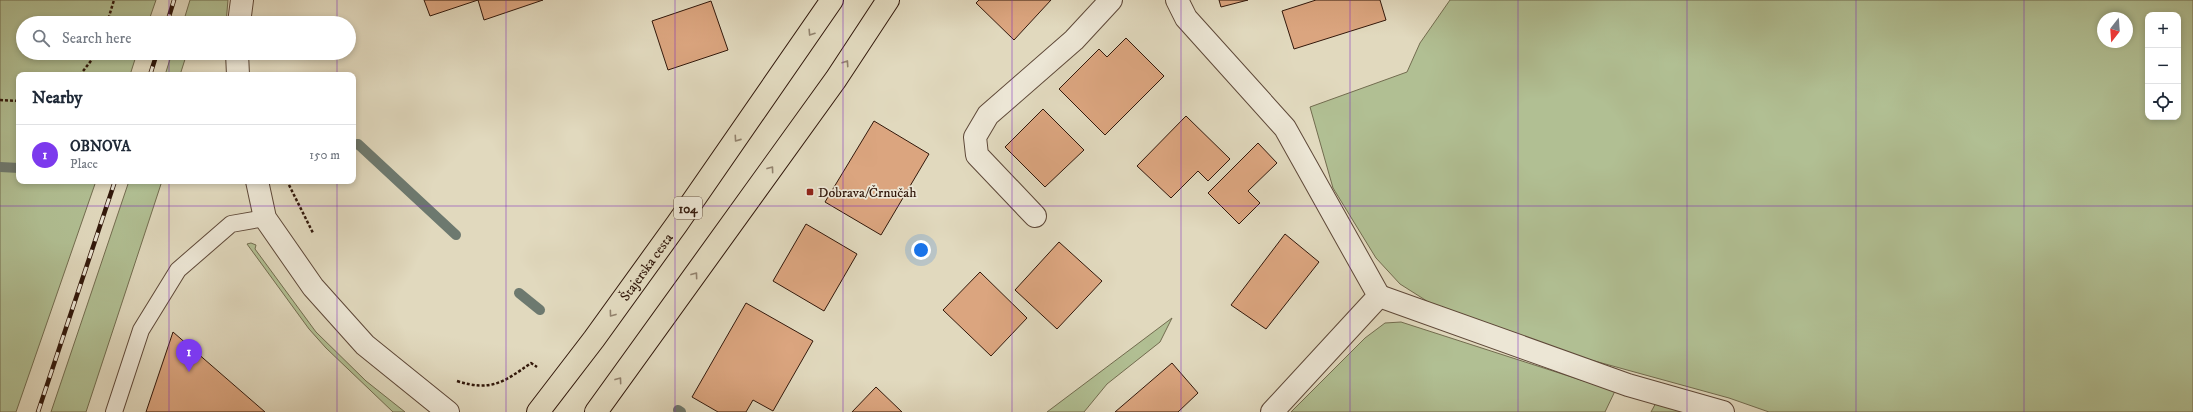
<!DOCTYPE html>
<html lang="en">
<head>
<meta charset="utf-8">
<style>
  :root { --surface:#fff; --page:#f2f2f3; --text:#1f2937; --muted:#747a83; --line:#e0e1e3; --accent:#7c3aed }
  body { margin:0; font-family:"IM FELL DW Pica",serif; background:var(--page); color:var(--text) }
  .controls { position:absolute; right:12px; top:12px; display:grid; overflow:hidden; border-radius:8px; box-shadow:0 2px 6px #0003 }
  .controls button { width:36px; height:36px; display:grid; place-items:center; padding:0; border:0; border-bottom:1px solid var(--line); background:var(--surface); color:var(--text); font:20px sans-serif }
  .compass { position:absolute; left:2097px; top:12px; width:36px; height:36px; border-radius:50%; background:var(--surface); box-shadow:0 2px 6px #0003; rotate:197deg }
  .you { position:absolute; left:921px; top:250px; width:14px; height:14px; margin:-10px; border:3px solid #fff; border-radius:50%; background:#1a73e8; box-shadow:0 0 0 6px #1a73e833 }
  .badge { display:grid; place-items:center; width:26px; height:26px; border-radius:50%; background:var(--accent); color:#fff; font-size:13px; font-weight:700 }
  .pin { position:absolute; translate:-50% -33px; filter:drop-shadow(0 1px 2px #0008) }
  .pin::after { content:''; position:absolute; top:21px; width:14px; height:12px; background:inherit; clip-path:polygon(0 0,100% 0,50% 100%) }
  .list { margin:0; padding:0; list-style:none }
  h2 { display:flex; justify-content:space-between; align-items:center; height:52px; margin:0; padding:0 16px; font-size:17px }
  h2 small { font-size:13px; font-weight:400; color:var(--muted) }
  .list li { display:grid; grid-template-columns:26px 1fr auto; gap:12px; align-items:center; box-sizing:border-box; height:60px; padding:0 16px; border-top:1px solid var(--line) }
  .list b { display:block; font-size:15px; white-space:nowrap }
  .list p { margin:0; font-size:13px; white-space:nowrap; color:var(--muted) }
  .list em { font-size:13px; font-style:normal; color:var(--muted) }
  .icon { flex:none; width:22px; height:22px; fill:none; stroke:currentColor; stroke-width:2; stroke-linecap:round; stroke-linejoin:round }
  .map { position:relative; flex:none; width:2193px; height:412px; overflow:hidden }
  .search { position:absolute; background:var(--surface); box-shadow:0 2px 6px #0003; left:16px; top:16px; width:340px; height:44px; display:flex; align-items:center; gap:10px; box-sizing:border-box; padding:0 14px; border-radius:22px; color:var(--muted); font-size:15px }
  .panel { position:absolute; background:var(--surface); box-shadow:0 2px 6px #0003; left:16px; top:72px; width:340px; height:112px; border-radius:8px }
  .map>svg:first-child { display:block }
  .green { fill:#b1bf93; stroke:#726c4f; fill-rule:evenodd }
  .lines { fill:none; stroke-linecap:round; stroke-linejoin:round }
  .stream { stroke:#6d796f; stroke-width:10 }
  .building { fill:#dba57f; stroke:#32180b }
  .service-casing { stroke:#5e4838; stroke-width:18 }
  .minor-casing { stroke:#5e4838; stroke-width:24 }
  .primary-casing { stroke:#32180b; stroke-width:24 }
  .path { stroke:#32180b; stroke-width:2.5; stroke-dasharray:3 2; stroke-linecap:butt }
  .service { stroke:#ece6d5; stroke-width:16 }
  .minor { stroke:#ece6d5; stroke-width:22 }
  .primary { stroke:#e1d9be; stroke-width:22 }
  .rail-casing { stroke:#32180b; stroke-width:4.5 }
  .rail { stroke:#ece6d5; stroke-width:3; stroke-dasharray:9; stroke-linecap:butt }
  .oneway { stroke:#92826d }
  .grid { fill:none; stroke:#7b2cbf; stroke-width:1; stroke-opacity:0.55 }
  .poi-dot { fill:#8f2418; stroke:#ece6d5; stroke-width:1.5 }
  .labels { text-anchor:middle; stroke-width:3.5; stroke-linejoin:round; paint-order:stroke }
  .shield { fill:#ece6d5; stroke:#6a5648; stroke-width:1 }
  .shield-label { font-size:13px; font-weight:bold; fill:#32180b }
  .poi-label { font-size:14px; fill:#32180b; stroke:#ece6d5; text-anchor:start }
  .street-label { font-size:14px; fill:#32180b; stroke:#ece6d5 }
</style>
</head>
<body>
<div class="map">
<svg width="2193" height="412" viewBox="0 0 2193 412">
  <rect width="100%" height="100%" fill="#e1d9be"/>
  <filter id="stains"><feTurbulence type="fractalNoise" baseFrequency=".005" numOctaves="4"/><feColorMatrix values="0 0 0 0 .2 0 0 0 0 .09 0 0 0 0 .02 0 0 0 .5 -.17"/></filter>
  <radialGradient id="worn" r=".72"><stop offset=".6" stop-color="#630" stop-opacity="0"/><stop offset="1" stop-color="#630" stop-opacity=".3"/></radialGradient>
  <g class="green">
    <polygon points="0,0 156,0 148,23 23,23 23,53 137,53 130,75 19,75 19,181 96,181 16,412 0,412"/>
    <polygon points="190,0 228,0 226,23 183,23"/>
    <path d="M1450,0H2193V412H1769L1729,398L1569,354L1441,310L1400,284L1376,258L1333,188L1310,107L1407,72L1420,43ZM2148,15H2178V117H2148ZM2103,18H2127V42H2103Z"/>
    <polygon points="172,53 187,53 180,75 165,75"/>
    <polygon points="129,181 162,181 86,412 51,412"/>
    <polygon points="251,243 256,245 255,249 316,332 366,381 405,412 393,412 326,348 309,329 247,244"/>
    <polygon points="1172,318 1160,342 1107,384 1084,412 1047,412"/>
    <polygon points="1401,322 1615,391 1605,412 1291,412 1365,338 1385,323"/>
    <polygon points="1658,399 1696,412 1651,412"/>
  </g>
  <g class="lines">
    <g class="stream">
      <polyline points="353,145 358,144 456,235"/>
      <polyline points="0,167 19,168"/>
      <polyline points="519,293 540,310"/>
      <polyline points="678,410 681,412"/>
    </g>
  </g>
  <g class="building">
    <polygon points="424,0 543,0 484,20 478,0 430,16"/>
    <polygon points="979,0 1051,0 1014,40 976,3"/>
    <polygon points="1219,0 1248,0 1221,7"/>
    <polygon points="1316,0 1380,0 1386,20 1294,49 1282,11"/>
    <polygon points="711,1 728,50 668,70 652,21"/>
    <polygon points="1126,38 1164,76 1105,135 1059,89 1099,49 1107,57"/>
    <polygon points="1043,109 1084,150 1045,187 1005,147"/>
    <polygon points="1186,116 1230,159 1208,181 1198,171 1171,198 1137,166"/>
    <polygon points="874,121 929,154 881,235 825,202"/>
    <polygon points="1258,143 1277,163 1248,191 1260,203 1239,224 1208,193"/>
    <polygon points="806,224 857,254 824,311 773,281"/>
    <polygon points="1285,234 1319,262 1266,329 1231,305"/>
    <polygon points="1059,242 1102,281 1057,329 1015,290"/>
    <polygon points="980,272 1027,318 991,356 943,310"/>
    <polygon points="746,303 813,341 773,411 753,400 746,412 718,412 692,397"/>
    <polygon points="173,332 265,412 146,412"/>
    <polygon points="1172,363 1198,393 1178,412 1115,412"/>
    <polygon points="876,387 902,412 852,412"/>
  </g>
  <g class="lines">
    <g class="service-casing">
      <polyline id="service" points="114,412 141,330 178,270 231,224 265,218"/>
    </g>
    <g class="minor-casing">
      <g id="minor">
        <polyline points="1177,0 1186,18 1285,128 1379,296 1272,412"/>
        <polyline points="239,23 242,0"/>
        <polyline points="237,53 238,75"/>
        <polyline points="257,181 265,218 313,287 365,345 448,412"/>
        <polyline points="1035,216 977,155 975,137 988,115 1074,40 1111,0"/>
        <polyline points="1379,296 1628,385 1723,412"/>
      </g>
    </g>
    <g class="primary-casing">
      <g id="primary">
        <path id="s1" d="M538,412L594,339L677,224L832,0"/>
        <polyline points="596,412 836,79 888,0"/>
      </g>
    </g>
    <g class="path">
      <polyline points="107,23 114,0"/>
      <polyline points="80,75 97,53"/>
      <polyline points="0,100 19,101"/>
      <polyline points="289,185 313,233"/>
      <path d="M457,381C491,392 504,382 531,363L537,367"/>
    </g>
    <use href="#service" class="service"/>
    <use href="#minor" class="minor"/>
    <use href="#primary" class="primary"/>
    <g class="rail-casing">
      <g id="rail">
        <polyline points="167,23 174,0"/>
        <polyline points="150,75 157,53"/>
        <polyline points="38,412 115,181"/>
      </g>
    </g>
    <use href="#rail" class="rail"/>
  </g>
  <defs><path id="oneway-chevron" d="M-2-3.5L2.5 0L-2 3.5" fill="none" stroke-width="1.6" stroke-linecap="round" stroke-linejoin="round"/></defs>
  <g class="oneway">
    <use href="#oneway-chevron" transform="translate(811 33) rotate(123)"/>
    <use href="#oneway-chevron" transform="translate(846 63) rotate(-56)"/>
    <use href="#oneway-chevron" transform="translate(737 139) rotate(125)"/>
    <use href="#oneway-chevron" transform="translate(771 169) rotate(-54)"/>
    <use href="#oneway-chevron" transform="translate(695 275) rotate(-54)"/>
    <use href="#oneway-chevron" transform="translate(612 314) rotate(126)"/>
    <use href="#oneway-chevron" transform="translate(619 380) rotate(-54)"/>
  </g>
  <path class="grid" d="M169,0V23M337,0V23M506,0V412M675,0V412M843,0V412M1012,0V412M1181,0V412M1350,0V412M1518,0V412M1687,0V412M1856,0V412M2024,0V412M169,53V75M337,53V75M169,181V412M337,181V412M0,206H2193"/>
  <rect class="poi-dot" x="806" y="188" width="8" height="8" rx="2"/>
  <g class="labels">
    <rect class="shield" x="674" y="197" width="28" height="22" rx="3"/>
    <g class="shield-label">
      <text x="688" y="213">104</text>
    </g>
    <g class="poi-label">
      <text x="818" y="197">Dobrava/Črnučah</text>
    </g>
    <g class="street-label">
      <text dy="5" stroke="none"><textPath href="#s1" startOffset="181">Štajerska cesta</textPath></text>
    </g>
  </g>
  <rect width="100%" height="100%" filter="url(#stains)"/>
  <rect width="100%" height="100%" fill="url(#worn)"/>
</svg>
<div class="controls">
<button>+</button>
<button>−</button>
<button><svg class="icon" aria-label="locate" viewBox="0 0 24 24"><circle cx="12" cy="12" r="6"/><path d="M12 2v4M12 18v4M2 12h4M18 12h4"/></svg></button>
</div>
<svg class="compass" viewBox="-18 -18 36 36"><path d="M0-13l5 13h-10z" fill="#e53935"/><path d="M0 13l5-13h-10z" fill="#747a83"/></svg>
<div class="you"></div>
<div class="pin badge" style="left:189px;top:372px">1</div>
<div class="search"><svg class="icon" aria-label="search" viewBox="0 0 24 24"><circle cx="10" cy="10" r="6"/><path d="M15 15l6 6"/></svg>Search here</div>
<section class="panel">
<h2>Nearby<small></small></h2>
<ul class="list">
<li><span class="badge">1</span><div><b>OBNOVA</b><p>Place</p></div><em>150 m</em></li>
</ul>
</section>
</div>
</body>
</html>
